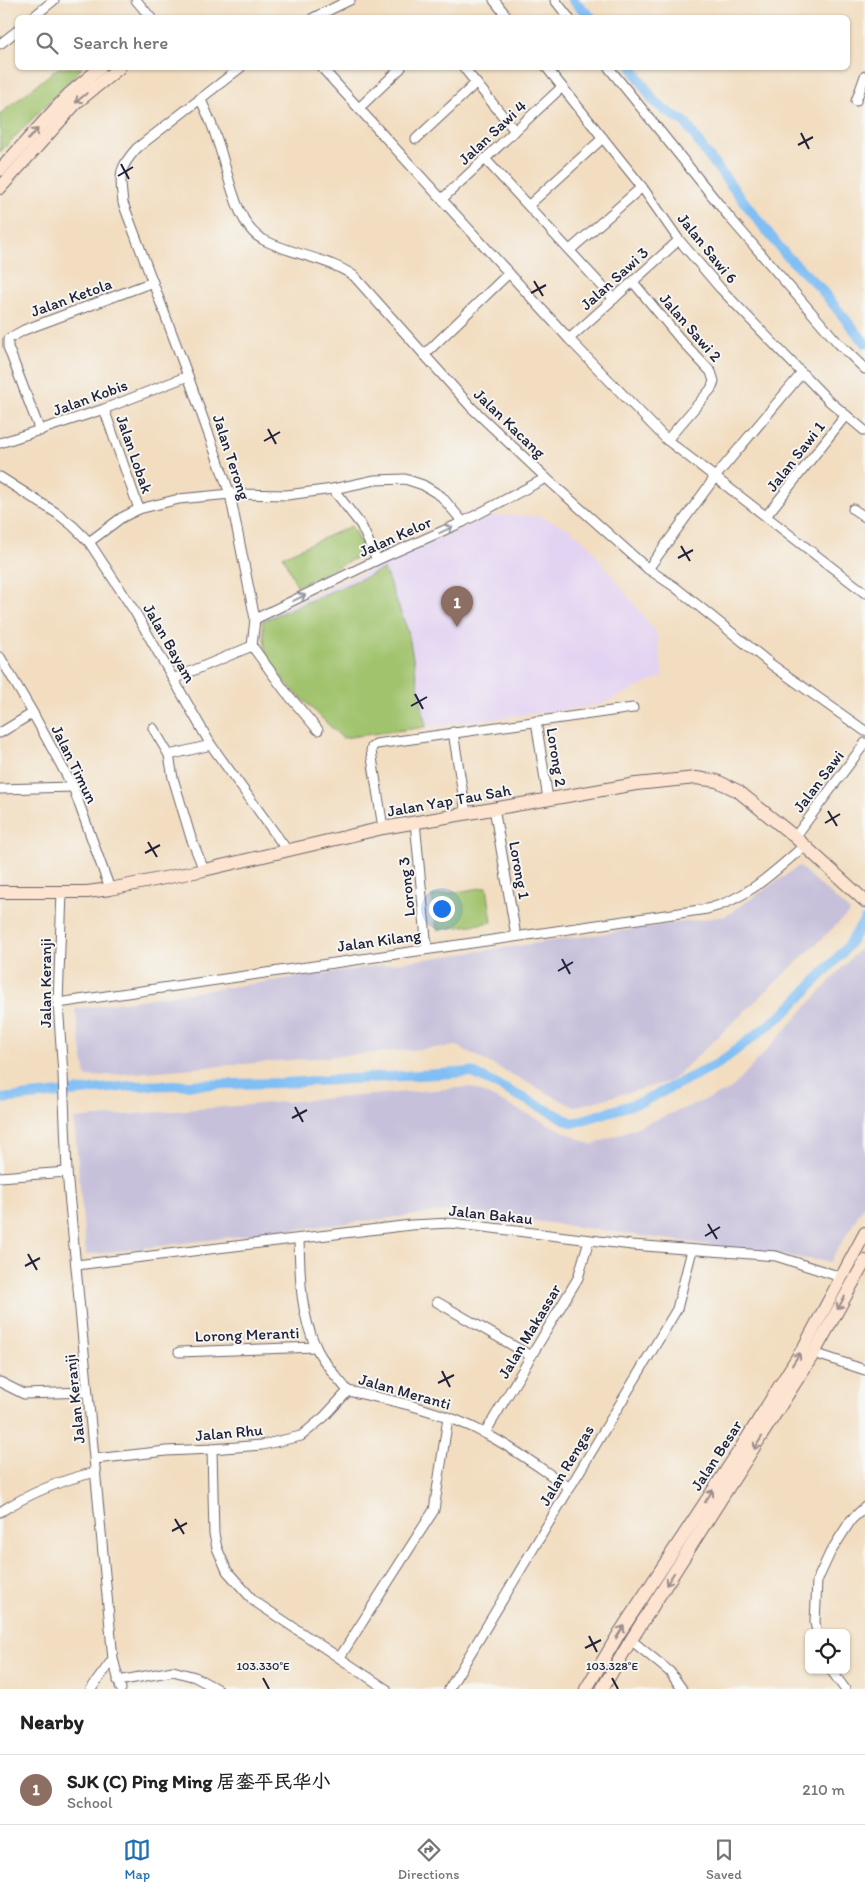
<!DOCTYPE html>
<html lang="en">
<head>
<meta charset="utf-8">
<style>
  :root { --surface:#fff; --page:#f6f6f6; --text:#222; --muted:#767676; --line:#e0e0e0; --accent:#1f6fb2 }
  body { margin:0; font-family:Itim,"LXGW WenKai TC",sans-serif; background:var(--page); color:var(--text) }
  .controls { position:absolute; right:15px; bottom:15px; display:grid; overflow:hidden; border-radius:8px; box-shadow:0 1px 4px #0004 }
  .controls button { width:45px; height:45px; display:grid; place-items:center; padding:0; border:0; border-bottom:1px solid var(--line); background:var(--surface); color:var(--text); font:25px sans-serif }
  .you { position:absolute; left:441px; top:908px; width:18px; height:18px; margin:-12px; border:4px solid #fff; border-radius:50%; background:#1a73e8; box-shadow:0 0 0 8px #1a73e833 }
  .badge { display:grid; place-items:center; width:32px; height:32px; border-radius:50%; background:var(--accent); color:#fff; font-size:16px; font-weight:700 }
  .pin { position:absolute; translate:-50% -41px; filter:drop-shadow(0 1px 2px #0008) }
  .pin::after { content:''; position:absolute; top:26px; width:18px; height:15px; background:inherit; clip-path:polygon(0 0,100% 0,50% 100%) }
  .list { margin:0; padding:0; list-style:none }
  h2 { display:flex; justify-content:space-between; align-items:center; height:65px; margin:0; padding:0 20px; font-size:21px }
  h2 small { font-size:16px; font-weight:400; color:var(--muted) }
  .list li { display:grid; grid-template-columns:32px 1fr auto; gap:15px; align-items:center; box-sizing:border-box; height:70px; padding:0 20px; border-top:1px solid var(--line) }
  .list b { display:block; font-size:19px; white-space:nowrap }
  .list p { margin:0; font-size:16px; white-space:nowrap; color:var(--muted) }
  .list em { font-size:16px; font-style:normal; color:var(--muted) }
  .icon { flex:none; width:28px; height:28px; fill:none; stroke:currentColor; stroke-width:2; stroke-linecap:round; stroke-linejoin:round }
  .map { position:relative; flex:none; width:865px; height:1689px; overflow:hidden }
  .search { position:absolute; background:var(--surface); box-shadow:0 1px 4px #0004; left:15px; right:15px; top:15px; height:55px; display:flex; align-items:center; gap:12px; box-sizing:border-box; padding:0 18px; border-radius:8px; color:var(--muted); font-size:19px }
  .sheet { height:135px; background:var(--surface) }
  nav { display:flex; justify-content:space-around; align-items:center; box-sizing:border-box; height:70px; border-top:1px solid var(--line); background:var(--surface); font-size:14px; color:var(--muted) }
  nav a { display:grid; justify-items:center; gap:2px }
  nav .on { color:var(--accent) }
  .map>svg:first-child { display:block }
  .built { fill:#e3d3f2 }
  .industrial { fill:#c6c0da }
  .green { fill:#a1c36d; stroke:#627254 }
  .lines { fill:none; stroke-linecap:round; stroke-linejoin:round }
  .canal { stroke:#80bef4; stroke-width:10 }
  .street-casing { stroke:#6b636a; stroke-width:11 }
  .secondary-casing { stroke:#6b636a; stroke-width:14 }
  .street { stroke:#fff; stroke-width:9 }
  .secondary { stroke:#fde4d0; stroke-width:12 }
  .oneway { stroke:#9a8d8d }
  .oneway2 { stroke:#9c9ca7 }
  .ticks { fill:none; stroke:#22223b; stroke-width:2 }
  .labels { text-anchor:middle; stroke-width:4; stroke-linejoin:round; paint-order:stroke }
  .street-label { font-size:16px; fill:#22223b; stroke:#f6f6f2 }
  .ticks-label { font-size:12px; text-anchor:middle; fill:#22223b; stroke:#f6f6f2; stroke-width:4; stroke-linejoin:round; paint-order:stroke }
</style>
</head>
<body>
<div class="map">
<svg width="865" height="1689" viewBox="0 0 865 1689">
  <rect width="100%" height="100%" fill="#f6f6f2"/>
  <filter id="ink" filterUnits="userSpaceOnUse"><feTurbulence type="fractalNoise" baseFrequency=".02" numOctaves="2"/><feDisplacementMap in="SourceGraphic" scale="10" xChannelSelector="R" yChannelSelector="G"/><feConvolveMatrix kernelMatrix="1 2 1 2 8 2 1 2 1" color-interpolation-filters="sRGB"/></filter>
  <filter id="wash" filterUnits="userSpaceOnUse"><feTurbulence type="fractalNoise" baseFrequency=".0096" numOctaves="4" result="noise"/><feDisplacementMap in="SourceGraphic" scale="20" xChannelSelector="R" yChannelSelector="G"/><feGaussianBlur stdDeviation="1.12" result="paint"/><feColorMatrix in="noise" values="0 0 0 0 0 0 0 0 0 0 0 0 0 0 0 0 0 1.4 0 .05"/><feComposite in="paint" operator="in"/></filter>
  <g filter="url(#wash)">
    <rect width="100%" height="100%" fill="#f2ddc0"/>
    <polygon class="built" points="489,516 538,516 568,528 588,544 657,634 663,676 599,705 342,738 284,681 266,654 262,618"/>
    <g class="industrial">
      <polygon points="799,866 850,912 671,1081 574,1107 457,1046 86,1077 75,1009 726,916"/>
      <polygon points="865,943 865,1204 830,1262 456,1210 86,1255 74,1119 471,1087 592,1145 730,1090"/>
    </g>
    <g class="green">
      <polygon points="58,68 82,68 0,152 0,114"/>
      <polygon points="351,526 366,553 297,586 283,556"/>
      <polygon points="384,569 408,631 426,727 342,738 284,681 266,654 262,621"/>
      <polygon points="487,887 492,922 437,930 432,896"/>
    </g>
    <g class="lines">
      <g class="canal">
        <polyline points="573,0 592,18"/>
        <polyline points="633,68 653,100 663,109 685,122 706,153 784,253 819,287 865,343"/>
        <polyline points="0,1099 131,1086 284,1083 471,1072 573,1123 644,1101 719,1063 786,1012 844,951 865,920"/>
      </g>
    </g>
  </g>
  <g filter="url(#ink)">
    <g class="lines">
      <g class="street-casing">
        <g id="street">
          <polyline points="136,0 151,18"/>
          <polyline points="494,0 508,18"/>
          <polyline points="555,0 569,18"/>
          <polyline points="32,18 54,0"/>
          <polyline points="313,18 350,0"/>
          <polyline points="0,44 18,30"/>
          <path d="M240,68L137,148C117,170 120,175 123,203L188,376L230,494L255,619L252,646"/>
          <polyline points="322,68 569,339 667,440 865,593"/>
          <polyline points="464,68 515,131"/>
          <polyline points="547,68 642,187 679,240 720,288 828,400 865,431"/>
          <polyline points="609,68 730,218 838,343 865,369"/>
          <path d="M200,98C206,111 212,123 216,137C227,165 235,225 262,239C291,255 327,257 354,276L472,408L546,478L648,569L675,587L772,665L865,731"/>
          <polyline points="856,101 865,76"/>
          <polyline points="359,108 401,68"/>
          <polyline points="416,139 476,83"/>
          <polyline points="485,159 614,299"/>
          <polyline points="442,199 562,87"/>
          <polyline points="529,205 603,138"/>
          <polyline points="570,250 642,187"/>
          <polyline points="633,282 681,340 711,372 714,381 711,389 667,440"/>
          <polyline points="569,339 679,240"/>
          <polyline points="424,355 509,273"/>
          <polyline points="104,409 139,509"/>
          <polyline points="40,431 8,347 8,339 24,330 153,282"/>
          <polyline points="0,443 104,409 188,376"/>
          <polyline points="0,477 58,514 73,526 89,542 135,612 211,745 287,850"/>
          <polyline points="333,489 361,525 377,560"/>
          <polyline points="853,509 865,517"/>
          <polyline points="767,515 846,415"/>
          <polyline points="89,542 121,518 139,509 179,499 230,494 287,495 333,489 375,480 405,479 423,485 441,496 463,522"/>
          <polyline points="648,569 716,476 802,373"/>
          <polyline points="255,619 377,560 463,522 546,478"/>
          <polyline points="252,646 285,691 318,730"/>
          <polyline points="0,657 30,708 73,787 110,889"/>
          <polyline points="173,679 252,646"/>
          <polyline points="536,721 548,799"/>
          <polyline points="153,728 169,755 173,778 191,838 204,870"/>
          <polyline points="453,732 466,813"/>
          <polyline points="0,733 33,713"/>
          <polyline points="169,755 211,745"/>
          <polyline points="0,789 73,787"/>
          <polyline points="494,808 516,936"/>
          <polyline points="415,822 427,949"/>
          <polyline points="383,828 371,751 372,747 376,744 633,708"/>
          <polyline points="795,837 865,743"/>
          <polyline points="62,892 58,1003 63,1074 67,1172 113,1659 121,1689"/>
          <path d="M58,1003L707,909C747,899 775,871 805,845"/>
          <polyline points="0,1177 67,1172"/>
          <path d="M299,1239C300,1276 300,1313 316,1347C323,1363 337,1377 348,1391C392,1400 446,1412 486,1434C515,1449 543,1470 570,1488"/>
          <polyline points="76,1265 411,1225 451,1223 632,1245 776,1256 841,1277"/>
          <polyline points="437,1302 531,1356"/>
          <polyline points="179,1352 316,1347"/>
          <polyline points="814,1353 865,1370"/>
          <polyline points="0,1382 24,1394 87,1392"/>
          <polyline points="485,1433 578,1278 589,1240"/>
          <polyline points="212,1449 214,1534 217,1548 227,1571 254,1601 386,1689"/>
          <polyline points="95,1459 166,1451 212,1449 262,1445 301,1436 324,1417 348,1391"/>
          <path d="M0,1512C30,1493 61,1480 96,1472"/>
          <polyline points="817,1633 815,1622 817,1581 830,1553 851,1520 865,1507"/>
          <polyline points="631,1640 670,1672 682,1689"/>
          <polyline points="340,1657 434,1510 448,1418"/>
          <polyline points="831,1670 845,1689"/>
          <polyline points="118,1681 173,1671 195,1677 217,1689"/>
          <polyline points="91,1689 113,1659"/>
          <polyline points="449,1689 677,1309 692,1250"/>
        </g>
      </g>
      <g class="secondary-casing">
        <g id="secondary">
          <polyline points="0,170 69,94 100,68"/>
          <polyline points="0,188 77,102 119,68"/>
          <polyline points="0,892 87,892 110,889 204,870 383,828 636,784 696,778 717,781 738,791 795,837 865,901"/>
          <polyline points="586,1689 620,1632 741,1448 804,1347 865,1233"/>
          <polyline points="602,1689 631,1640 814,1353 865,1261"/>
        </g>
      </g>
      <use href="#street" class="street"/>
      <use href="#secondary" class="secondary"/>
    </g>
    <defs><path id="oneway-shaft" d="M-6 0H5M1.5-3L5.5 0L1.5 3" fill="none" stroke-width="1.6" stroke-linecap="round" stroke-linejoin="round" transform="scale(1.25)"/></defs>
    <g class="oneway">
      <use href="#oneway-shaft" transform="translate(81 98) rotate(140)"/>
      <use href="#oneway-shaft" transform="translate(33 134) rotate(-48)"/>
      <use href="#oneway-shaft" transform="translate(841 1303) rotate(119)"/>
      <use href="#oneway-shaft" transform="translate(796 1359) rotate(-58)"/>
      <use href="#oneway-shaft" transform="translate(758 1443) rotate(122)"/>
      <use href="#oneway-shaft" transform="translate(709 1496) rotate(-57)"/>
      <use href="#oneway-shaft" transform="translate(670 1579) rotate(123)"/>
      <use href="#oneway-shaft" transform="translate(620 1632) rotate(-58)"/>
    </g>
    <g class="oneway2">
      <use href="#oneway-shaft" transform="translate(446 530) rotate(-25)"/>
      <use href="#oneway-shaft" transform="translate(299 598) rotate(-26)"/>
    </g>
  </g>
  <path class="ticks" d="M801,133L809,149M798,145L813,137M121,164L129,179M118,176L133,167M534,281L543,296M531,293L546,285M268,429L276,444M264,441L280,432M681,546L690,561M678,558L693,550M415,694L423,709M411,706L427,697M828,811L837,826M825,823L840,814M148,842L157,857M145,853L160,845M562,959L570,974M558,971L573,962M295,1107L303,1122M292,1118L307,1110M708,1224L717,1239M705,1236L720,1227M28,1254L37,1270M25,1266L40,1258M442,1371L450,1387M438,1383L454,1375M175,1519L184,1534M172,1531L187,1523M589,1636L597,1652M585,1648L601,1640M263,1678L269,1689M612,1678L618,1689"/>
  <g class="labels">
    <g class="street-label">
      <text transform="translate(492 132) rotate(-43)" y="6">Jalan Sawi 4</text>
      <text transform="translate(708 248) rotate(51)" y="6">Jalan Sawi 6</text>
      <text transform="translate(614 278) rotate(-42)" y="6">Jalan Sawi 3</text>
      <text transform="translate(71 297) rotate(-20)" y="6">Jalan Ketola</text>
      <text transform="translate(691 327) rotate(49)" y="6">Jalan Sawi 2</text>
      <text transform="translate(90 397) rotate(-20)" y="6">Jalan Kobis</text>
      <text transform="translate(510 423) rotate(44)" y="6">Jalan Kacang</text>
      <text transform="translate(135 454) rotate(71)" y="6">Jalan Lobak</text>
      <text transform="translate(795 456) rotate(-52)" y="6">Jalan Sawi 1</text>
      <text transform="translate(232 457) rotate(72)" y="6">Jalan Terong</text>
      <text transform="translate(395 536) rotate(-24)" y="6">Jalan Kelor</text>
      <text transform="translate(170 643) rotate(60)" y="6">Jalan Bayam</text>
      <text transform="translate(557 757) rotate(81)" y="6">Lorong 2</text>
      <text transform="translate(75 764) rotate(64)" y="6">Jalan Timun</text>
      <text transform="translate(818 781) rotate(-53)" y="6">Jalan Sawi</text>
      <text transform="translate(449 800) rotate(-10)" y="6">Jalan Yap Tau Sah</text>
      <text transform="translate(520 870) rotate(80)" y="6">Lorong 1</text>
      <text transform="translate(406 887) rotate(-96)" y="6">Lorong 3</text>
      <text transform="translate(379 940) rotate(-8)" y="6">Jalan Kilang</text>
      <text transform="translate(45 983) rotate(-90)" y="6">Jalan Keranji</text>
      <text transform="translate(491 1214) rotate(6)" y="6">Jalan Bakau</text>
      <text transform="translate(529 1331) rotate(-59)" y="6">Jalan Makassar</text>
      <text transform="translate(247 1334) rotate(-2)" y="6">Lorong Meranti</text>
      <text transform="translate(405 1391) rotate(16)" y="6">Jalan Meranti</text>
      <text transform="translate(74 1399) rotate(-96)" y="6">Jalan Keranji</text>
      <text transform="translate(229 1432) rotate(-5)" y="6">Jalan Rhu</text>
      <text transform="translate(716 1455) rotate(-57)" y="6">Jalan Besar</text>
      <text transform="translate(566 1465) rotate(-59)" y="6">Jalan Rengas</text>
    </g>
  </g>
  <g class="ticks-label">
    <text x="263" y="1670">103.330°E</text>
    <text x="612" y="1670">103.328°E</text>
  </g>
</svg>
<div class="controls">
<button><svg class="icon" aria-label="locate" viewBox="0 0 24 24"><circle cx="12" cy="12" r="6"/><path d="M12 2v4M12 18v4M2 12h4M18 12h4"/></svg></button>
</div>
<div class="you"></div>
<div class="pin badge" style="left:457px;top:627px;background:#8d6e63">1</div>
<div class="search"><svg class="icon" aria-label="search" viewBox="0 0 24 24"><circle cx="10" cy="10" r="6"/><path d="M15 15l6 6"/></svg>Search here</div>
</div>
<section class="sheet">
<h2>Nearby<small></small></h2>
<ul class="list">
<li><span class="badge" style="background:#8d6e63">1</span><div><b>SJK (C) Ping Ming 居銮平民华小</b><p>School</p></div><em>210 m</em></li>
</ul>
</section>
<nav>
<a class="on"><svg class="icon" aria-label="map" viewBox="0 0 24 24"><path d="M3 6l6-2 6 2 6-2v14l-6 2-6-2-6 2zM9 4v14M15 6v14"/></svg>Map</a>
<a><svg class="icon" aria-label="directions" viewBox="0 0 24 24"><path d="M12 3l9 9-9 9-9-9zM9 14v-3h6M13 9l2 2-2 2"/></svg>Directions</a>
<a><svg class="icon" aria-label="saved" viewBox="0 0 24 24"><path d="M7 4h10v16l-5-4-5 4z"/></svg>Saved</a>
</nav>
</body>
</html>
